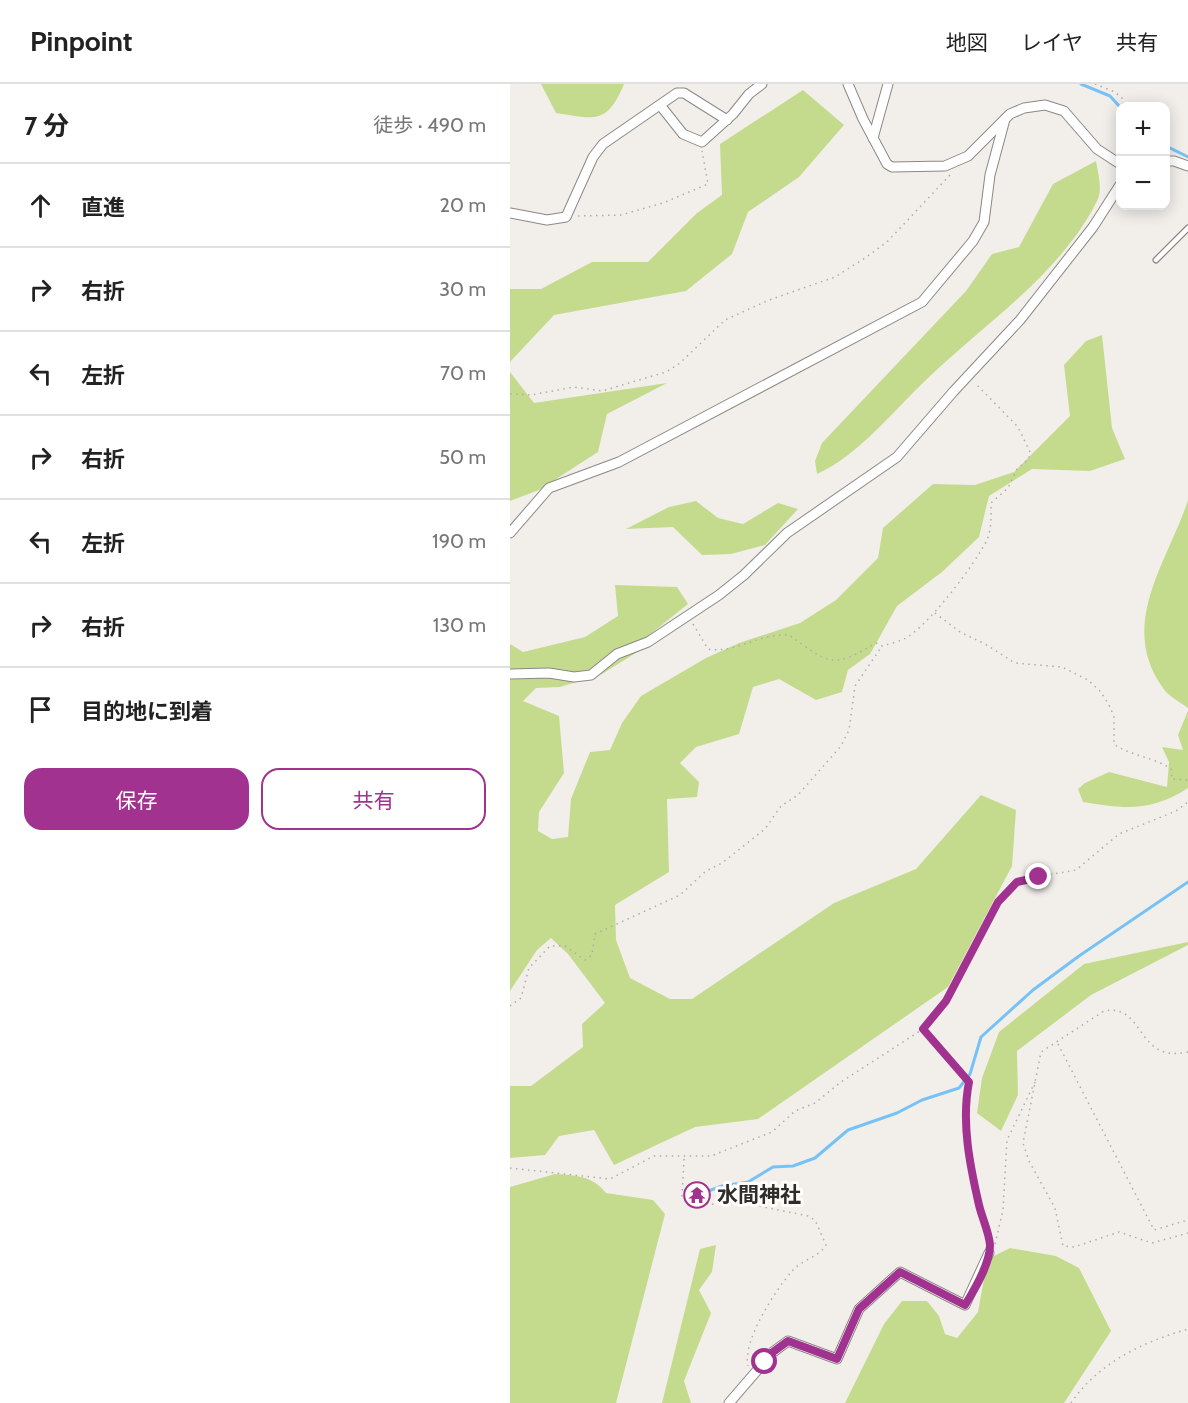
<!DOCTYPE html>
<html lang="ja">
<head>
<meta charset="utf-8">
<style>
  :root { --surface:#fff; --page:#f6f6f6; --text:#222; --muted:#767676; --line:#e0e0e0; --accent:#a2328f }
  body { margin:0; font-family:Cabin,"Noto Sans JP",sans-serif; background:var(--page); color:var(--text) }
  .controls { position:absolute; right:18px; top:18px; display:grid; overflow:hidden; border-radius:12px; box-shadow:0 3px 15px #0003 }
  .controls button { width:54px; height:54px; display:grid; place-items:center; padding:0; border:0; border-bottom:2px solid var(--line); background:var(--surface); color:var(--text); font:30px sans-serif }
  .stop { position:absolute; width:18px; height:18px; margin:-14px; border:4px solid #a2328f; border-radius:50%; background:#fff }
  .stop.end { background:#a2328f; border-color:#fff; box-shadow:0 2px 6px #0008 }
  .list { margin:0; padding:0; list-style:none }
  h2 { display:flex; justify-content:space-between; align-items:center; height:78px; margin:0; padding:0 24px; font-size:26px }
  h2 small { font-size:20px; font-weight:400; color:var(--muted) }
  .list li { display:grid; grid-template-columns:39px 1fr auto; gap:18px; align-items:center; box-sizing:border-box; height:84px; padding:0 24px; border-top:2px solid var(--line) }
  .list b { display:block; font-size:22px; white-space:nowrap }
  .list em { font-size:20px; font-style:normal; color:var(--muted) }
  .actions { display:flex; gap:12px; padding:18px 24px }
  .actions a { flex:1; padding:14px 0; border:2px solid var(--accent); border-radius:18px; text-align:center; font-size:21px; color:var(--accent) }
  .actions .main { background:var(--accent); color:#fff }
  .icon { flex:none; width:33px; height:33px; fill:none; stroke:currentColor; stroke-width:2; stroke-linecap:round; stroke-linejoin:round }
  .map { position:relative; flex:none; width:678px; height:1319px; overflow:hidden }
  header { display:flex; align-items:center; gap:36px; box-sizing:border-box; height:84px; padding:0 30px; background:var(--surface); border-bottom:2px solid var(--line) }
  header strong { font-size:28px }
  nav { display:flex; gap:33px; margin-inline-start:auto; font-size:21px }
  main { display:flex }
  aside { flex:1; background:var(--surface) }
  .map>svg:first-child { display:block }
  .green { fill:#c4db8e }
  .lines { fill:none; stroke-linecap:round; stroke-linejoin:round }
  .stream { stroke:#77c2f5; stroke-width:3 }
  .lane-casing { stroke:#8b8885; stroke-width:7 }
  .street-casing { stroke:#8b8885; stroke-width:11 }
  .path { stroke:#adaba8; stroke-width:1.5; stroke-dasharray:1.5 4.5; stroke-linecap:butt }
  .lane { stroke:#fff; stroke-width:4.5 }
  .street { stroke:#fff; stroke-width:9 }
  .route { stroke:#a2328f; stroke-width:8 }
  .labels { text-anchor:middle; stroke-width:6; stroke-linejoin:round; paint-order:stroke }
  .poi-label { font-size:21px; font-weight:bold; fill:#2e2d2b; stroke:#fffcf9; text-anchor:start }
</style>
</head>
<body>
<header>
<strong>Pinpoint</strong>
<nav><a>地図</a><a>レイヤ</a><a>共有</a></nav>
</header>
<main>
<aside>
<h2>7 分<small>徒歩 · 490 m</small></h2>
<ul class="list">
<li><svg class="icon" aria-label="ahead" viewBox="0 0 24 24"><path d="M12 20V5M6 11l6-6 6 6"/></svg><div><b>直進</b></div><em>20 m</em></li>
<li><svg class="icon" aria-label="right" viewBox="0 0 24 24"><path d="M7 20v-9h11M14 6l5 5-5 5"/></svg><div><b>右折</b></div><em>30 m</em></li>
<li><svg class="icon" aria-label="left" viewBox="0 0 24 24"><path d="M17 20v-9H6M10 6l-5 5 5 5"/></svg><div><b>左折</b></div><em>70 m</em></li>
<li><svg class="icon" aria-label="right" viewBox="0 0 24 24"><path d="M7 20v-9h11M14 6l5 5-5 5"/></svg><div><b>右折</b></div><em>50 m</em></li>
<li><svg class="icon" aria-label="left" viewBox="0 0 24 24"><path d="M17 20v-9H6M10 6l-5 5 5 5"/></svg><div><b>左折</b></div><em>190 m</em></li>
<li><svg class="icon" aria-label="right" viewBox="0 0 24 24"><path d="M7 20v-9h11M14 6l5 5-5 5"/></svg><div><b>右折</b></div><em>130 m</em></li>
<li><svg class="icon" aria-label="arrive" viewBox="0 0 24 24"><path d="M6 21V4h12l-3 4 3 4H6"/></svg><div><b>目的地に到着</b></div></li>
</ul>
<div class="actions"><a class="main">保存</a><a>共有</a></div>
</aside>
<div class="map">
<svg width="678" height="1319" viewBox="0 0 678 1319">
  <rect width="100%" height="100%" fill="#f2efeb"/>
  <g class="green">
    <path d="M31,0H114C97,41 85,35 46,29Z"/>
    <polygon points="293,6 334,41 289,93 238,128 222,170 176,207 44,231 0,278 0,205 31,205 82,178 138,178 187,129 212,111 210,60"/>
    <path d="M586,77C588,89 593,106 587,117C550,191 475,239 417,295C384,326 348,372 307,390L305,377L312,359L456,207L482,170L509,163L543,100Z"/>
    <polygon points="592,251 602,344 615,375 580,387 522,385 479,412 469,453 432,488 387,522 360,570 338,586 332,608 306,616 269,595 243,603 229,650 186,663 170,679 189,698 187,713 157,715 159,788 105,821 106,856 120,894 160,915 182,915 324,819 406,785 471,711 506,726 502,782 438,903 248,1035 185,1043 104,1081 84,1046 49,1052 35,1071 0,1074 0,1002 21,1002 73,963 72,940 95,919 58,870 41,854 27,866 0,907 0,560 13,568 75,553 108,532 105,501 167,503 178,520 138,552 129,567 92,590 50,603 26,604 13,617 49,632 54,689 29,728 28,747 42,755 58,753 61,715 80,668 100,666 112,639 131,612 196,574 229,559 290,539 326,516 368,474 373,444 423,400 465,401 504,388 560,332 554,281 576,257"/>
    <polygon points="0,288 24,319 157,299 97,330 88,368 29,406 0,417"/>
    <path d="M678,416V624C670,618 658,612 653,604C607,540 658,478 678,416Z"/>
    <polygon points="186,417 208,434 233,440 268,419 288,425 255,461 221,470 192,471 163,443 116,445 159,423"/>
    <path d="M678,627V704C641,728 615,725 573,718L568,705L575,699L599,688L657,703L659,678L652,663L673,666L668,651Z"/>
    <polygon points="678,858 678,861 581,911 507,967 508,1011 491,1047 467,1029 472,994 489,948 574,880"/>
    <path d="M45,1090C65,1091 83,1092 96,1109L143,1116L155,1130L106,1319H0V1103Z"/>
    <polygon points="206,1161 202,1188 189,1206 201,1229 174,1297 181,1319 152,1319 190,1165"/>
    <polygon points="500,1164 546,1172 569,1184 601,1247 554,1319 335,1319 374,1240 392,1217 417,1217 429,1232 435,1250 447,1254 468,1228 475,1189 482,1173"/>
  </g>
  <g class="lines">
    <g class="stream">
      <polyline points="571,0 600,12 610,23"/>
      <polyline points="656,62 678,73"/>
      <polyline points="187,1111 212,1102 238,1098 263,1083 283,1082 305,1074 338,1046 387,1029 412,1016 449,1004 460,990 471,953 523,906 569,872 678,798"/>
    </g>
    <g class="lane-casing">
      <polyline id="lane" points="646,176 678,144"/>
    </g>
    <g class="street-casing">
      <g id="street">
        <polyline points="338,0 353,35 377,80 382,83 435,82 458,72 500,30 514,24 535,21 554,27 587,65 610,80"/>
        <polyline points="150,21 173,50 192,58 223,30 239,10 252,0"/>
        <polyline points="363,54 378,0"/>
        <polyline points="656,77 664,77 678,82"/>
        <polyline points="0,129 37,136 56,133 83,73 93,60 167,9 174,9 217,36"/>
        <polyline points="0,449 39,404 109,378 412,218 463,157 474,138 480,91 495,35"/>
        <polyline points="0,590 39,589 64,593 81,591 107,570 138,558 209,511 234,491 277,449 387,373 443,308 510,236 583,143 610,101"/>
        <polyline points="219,1319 263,1268 278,1257 327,1275 349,1225 390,1188 455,1221 479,1169"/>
      </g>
    </g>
    <g class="path">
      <polyline points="585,0 605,8 612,14 613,22"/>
      <polyline points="68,132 111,131 153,119 198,100 192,67"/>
      <polyline points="0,310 21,311 64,303 92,307 156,288 170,279 215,236 259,216 325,193 355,174 377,158 440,91"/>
      <path d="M425,529L450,548L475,560L505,579L552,583L578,596L591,608L600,623L604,633V660C620,672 642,672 661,685L662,695L678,696"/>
      <path d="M183,540L198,565C224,570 249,549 279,551C318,578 320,587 366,559L372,562C379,560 387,558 394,555C418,543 465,480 477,456C482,444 481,431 481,419L498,404L507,385L519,375L520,368L508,343L465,299"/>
      <polyline points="0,922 11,914 19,884 40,862 55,862 75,876 82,871 85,850 170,811 196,787 212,779 255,745 271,722 288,711 331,662 339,646 345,602 372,562"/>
      <path d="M413,945L459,998C449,1051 467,1106 479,1158"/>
      <polyline points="548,960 644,1146 678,1136"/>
      <path d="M678,968C625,980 636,919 594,927L531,968L513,1059L519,1077L545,1124L553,1162L564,1163L609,1148L642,1159L678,1149"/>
      <path d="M174,1075L172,1113L178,1121L234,1119L298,1132L305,1136L316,1161C309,1173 292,1176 283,1186C266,1205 232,1257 238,1282"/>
      <polyline points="0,1084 100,1095 144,1072 201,1072 262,1048 285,1027 305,1019 331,998 413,945 436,917 479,832 502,802 520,794 566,786 609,750 666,727 678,718"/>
      <polyline points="485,1160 493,1126 497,1056 526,996"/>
      <path d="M561,1319C588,1279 633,1258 678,1245"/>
    </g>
    <use href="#lane" class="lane"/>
    <use href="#street" class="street"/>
  </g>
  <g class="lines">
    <path class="route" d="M255,1278L263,1268L278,1257L327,1275L349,1225L390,1188L455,1221C465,1205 480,1180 480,1161C479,1148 472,1134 469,1121C460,1082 451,1038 459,998L413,945L436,917L488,818L507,798L529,793"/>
  </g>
  <defs>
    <g id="temple-ring" transform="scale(1.35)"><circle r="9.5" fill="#fffcf9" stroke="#a2328f" stroke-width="1.5"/><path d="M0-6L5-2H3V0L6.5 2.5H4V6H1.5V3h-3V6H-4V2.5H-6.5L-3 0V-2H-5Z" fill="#a2328f"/></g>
  </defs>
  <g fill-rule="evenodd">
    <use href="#temple-ring" x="187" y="1111"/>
  </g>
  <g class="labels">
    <g class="poi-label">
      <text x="207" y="1118">水間神社</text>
    </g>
  </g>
</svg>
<div class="controls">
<button>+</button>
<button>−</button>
</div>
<div class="stop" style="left:255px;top:1278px"></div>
<div class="stop end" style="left:529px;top:793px"></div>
</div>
</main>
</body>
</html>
